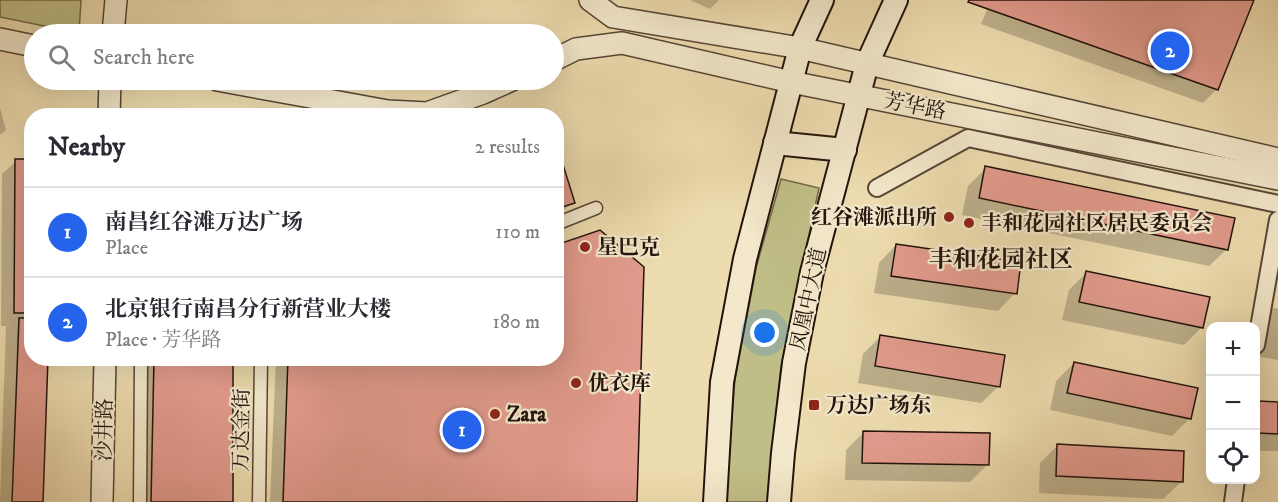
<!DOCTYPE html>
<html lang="en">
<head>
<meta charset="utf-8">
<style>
  :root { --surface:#fff; --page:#f2f2f3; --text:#2b2b33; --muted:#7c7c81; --line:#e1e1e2; --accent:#2563eb }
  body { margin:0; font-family:"IM FELL DW Pica","Noto Serif SC",serif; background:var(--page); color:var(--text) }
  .controls { position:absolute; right:18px; bottom:18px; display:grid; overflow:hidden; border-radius:12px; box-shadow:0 6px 24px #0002 }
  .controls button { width:54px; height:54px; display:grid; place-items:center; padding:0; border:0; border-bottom:2px solid var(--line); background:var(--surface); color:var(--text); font:30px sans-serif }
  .you { position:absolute; left:765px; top:333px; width:21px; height:21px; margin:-15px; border:4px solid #fff; border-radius:50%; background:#1a73e8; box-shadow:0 0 0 9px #1a73e833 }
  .badge { display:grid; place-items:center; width:39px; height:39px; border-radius:50%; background:var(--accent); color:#fff; font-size:20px; font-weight:700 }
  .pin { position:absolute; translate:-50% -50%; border:3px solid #fff; box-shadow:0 2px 6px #0006 }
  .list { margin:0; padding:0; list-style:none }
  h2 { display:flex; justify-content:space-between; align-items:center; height:78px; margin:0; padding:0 24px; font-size:26px }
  h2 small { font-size:20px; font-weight:400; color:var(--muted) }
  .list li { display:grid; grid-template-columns:39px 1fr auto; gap:18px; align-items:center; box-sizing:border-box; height:90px; padding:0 24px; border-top:2px solid var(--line) }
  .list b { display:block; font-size:22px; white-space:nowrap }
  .list p { margin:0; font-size:20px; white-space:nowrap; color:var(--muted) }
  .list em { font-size:20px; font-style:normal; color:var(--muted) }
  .icon { flex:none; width:33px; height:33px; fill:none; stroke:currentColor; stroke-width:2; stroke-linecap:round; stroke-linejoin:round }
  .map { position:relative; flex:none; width:1278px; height:502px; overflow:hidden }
  .search { position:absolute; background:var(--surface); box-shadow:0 6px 24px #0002; left:24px; top:24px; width:540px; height:66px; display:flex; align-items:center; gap:15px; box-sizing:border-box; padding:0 21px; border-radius:33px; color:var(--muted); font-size:22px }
  .panel { position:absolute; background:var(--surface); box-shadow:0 6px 24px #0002; left:24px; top:108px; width:540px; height:258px; border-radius:24px }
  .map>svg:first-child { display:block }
  .green { fill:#bfbe86; stroke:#716849; stroke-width:1.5 }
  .shadow { fill:#0003 }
  .building { fill:#e29b8d; stroke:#23130c; stroke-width:1.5 }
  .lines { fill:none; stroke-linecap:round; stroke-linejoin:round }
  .pedestrian-casing { stroke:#564535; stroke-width:15 }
  .minor-casing { stroke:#564535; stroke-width:20 }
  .tertiary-casing { stroke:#564535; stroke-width:24 }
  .secondary-casing { stroke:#23130c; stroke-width:26 }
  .pedestrian { stroke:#f3e8cb; stroke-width:12 }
  .minor { stroke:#f3e8cb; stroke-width:16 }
  .tertiary { stroke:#f3e8cb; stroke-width:21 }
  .secondary { stroke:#f3e8cb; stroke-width:22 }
  .poi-dot { fill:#8f2418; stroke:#f3e8cb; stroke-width:2 }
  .labels { text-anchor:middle; stroke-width:4.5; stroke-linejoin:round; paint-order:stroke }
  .street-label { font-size:21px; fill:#23130c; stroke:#f3e8cb }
  .poi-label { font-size:21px; font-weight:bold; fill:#23130c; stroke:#f3e8cb; text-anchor:start }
  .quarter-label { font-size:24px; font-weight:bold; fill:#23130c; stroke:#f3e8cb }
</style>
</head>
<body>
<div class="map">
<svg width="1278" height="502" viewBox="0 0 1278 502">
  <rect width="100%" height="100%" fill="#eddcaf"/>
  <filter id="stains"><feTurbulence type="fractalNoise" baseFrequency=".00333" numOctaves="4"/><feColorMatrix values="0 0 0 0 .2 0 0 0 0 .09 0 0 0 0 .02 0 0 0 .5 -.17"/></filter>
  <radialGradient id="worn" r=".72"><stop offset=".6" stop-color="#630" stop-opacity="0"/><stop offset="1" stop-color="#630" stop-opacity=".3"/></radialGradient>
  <g class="green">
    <polygon points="0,0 81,0 79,33 0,17"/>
    <polygon points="781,179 819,188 781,366 767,502 725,502 735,379 756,268"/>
  </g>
  <g class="shadow">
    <polygon points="690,0 719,0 710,9"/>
    <polygon points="991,0 1252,0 1217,89 1203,103 981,24"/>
    <polygon points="0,108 6,130 0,135"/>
    <polygon points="556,147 573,202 556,217"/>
    <polygon points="16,161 32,161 32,358 42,502 0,502 6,326 1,326 2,174"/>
    <polygon points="986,168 1227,249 1209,266 962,215 968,186"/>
    <polygon points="896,245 1015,293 998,311 874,293 879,263"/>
    <polygon points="1086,273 1202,327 1184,345 1062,320 1069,290"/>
    <polygon points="1274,308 1278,309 1278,360 1256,356 1256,325"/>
    <polygon points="881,336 999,386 981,403 858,383 863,354"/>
    <polygon points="142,358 232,358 232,502 138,502"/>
    <polygon points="276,358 556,358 636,502 270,502"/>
    <polygon points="1074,363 1190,418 1172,436 1050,410 1056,381"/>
    <polygon points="1260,403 1278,403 1278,451 1256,451 1256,407"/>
    <polygon points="863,433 988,464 970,482 845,480 846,450"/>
    <polygon points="1058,445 1181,482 1163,499 1039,493 1040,463"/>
  </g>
  <g class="building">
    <polygon points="969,0 1254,0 1218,90 968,2"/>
    <polygon points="556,155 560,155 575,203 556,209"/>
    <polygon points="15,159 32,159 32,313 14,313"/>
    <polygon points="985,166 1235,218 1228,250 979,198"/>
    <polygon points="600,230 644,267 637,502 283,502 288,358 556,358 556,245"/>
    <polygon points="896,244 1021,262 1017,294 891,276"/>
    <polygon points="1086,271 1210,297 1203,328 1079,302"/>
    <polygon points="19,318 32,318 32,358 48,358 43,502 12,502"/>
    <polygon points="880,335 1005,355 1000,387 875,366"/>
    <polygon points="154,358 233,358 233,502 151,502"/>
    <polygon points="1074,362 1198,388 1191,419 1067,393"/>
    <polygon points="1259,401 1278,402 1278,434 1258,433"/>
    <polygon points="863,431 990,433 989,465 862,463"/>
    <polygon points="1057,444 1184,451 1183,482 1056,476"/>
  </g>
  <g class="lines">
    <g class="pedestrian-casing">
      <g id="pedestrian">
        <polyline points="556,224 596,208"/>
        <polyline points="140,502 141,358"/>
        <polyline points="259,502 261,358"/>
      </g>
    </g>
    <g class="minor-casing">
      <g id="minor">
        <polyline points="877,188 968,138 1278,204"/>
        <polyline points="1256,345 1278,220"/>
        <polyline points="1233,502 1236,480"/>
      </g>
    </g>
    <g class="tertiary-casing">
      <g id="tertiary">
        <polyline points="590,0 613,17 800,48 1278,159"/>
        <polyline points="113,34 116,0"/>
        <polyline points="0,39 34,46"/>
        <polyline points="554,60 576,49 622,43 791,82 1278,179"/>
        <polyline points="217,80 388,111 427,113 483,93 512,80"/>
        <polyline points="109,116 110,80"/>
        <polyline points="102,502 105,358"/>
      </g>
    </g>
    <g class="secondary-casing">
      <g id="secondary">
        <polyline points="775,143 845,150"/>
        <polyline points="715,502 722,382 745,259 800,48 822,0"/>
        <polyline points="779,502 783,453 794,363 812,272 867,64 896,0"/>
      </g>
    </g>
    <use href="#pedestrian" class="pedestrian"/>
    <use href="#minor" class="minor"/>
    <use href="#tertiary" class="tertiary"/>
    <use href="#secondary" class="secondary"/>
  </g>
  <g class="poi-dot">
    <circle cx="949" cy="217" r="6"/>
    <circle cx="969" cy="223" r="6"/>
    <circle cx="585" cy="247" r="6"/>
    <circle cx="576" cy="383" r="6"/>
    <rect x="808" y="399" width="12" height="12" rx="3"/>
    <circle cx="495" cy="414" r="6"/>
  </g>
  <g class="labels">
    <g class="street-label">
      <text transform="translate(915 106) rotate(11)" y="7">芳华路</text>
      <text transform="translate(808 299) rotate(-78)" y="7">凤凰中大道</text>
      <text transform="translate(104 430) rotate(-89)" y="7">沙井路</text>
      <text transform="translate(241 430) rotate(-89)" y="7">万达金街</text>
    </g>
    <g class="poi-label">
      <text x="937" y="224" text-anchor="end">红谷滩派出所</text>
      <text x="981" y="230">丰和花园社区居民委员会</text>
      <text x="597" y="254">星巴克</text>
      <text x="588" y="390">优衣库</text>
      <text x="826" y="412">万达广场东</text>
      <text x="507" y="421">Zara</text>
    </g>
    <g class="quarter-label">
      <text x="1001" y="267">丰和花园社区</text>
    </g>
  </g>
  <rect width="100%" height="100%" filter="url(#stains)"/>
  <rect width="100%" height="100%" fill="url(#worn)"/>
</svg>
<div class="controls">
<button>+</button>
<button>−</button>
<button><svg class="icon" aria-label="locate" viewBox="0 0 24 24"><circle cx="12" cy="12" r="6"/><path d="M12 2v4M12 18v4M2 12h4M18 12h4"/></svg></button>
</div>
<div class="you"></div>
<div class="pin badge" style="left:462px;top:430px">1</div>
<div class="pin badge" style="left:1170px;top:51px">2</div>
<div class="search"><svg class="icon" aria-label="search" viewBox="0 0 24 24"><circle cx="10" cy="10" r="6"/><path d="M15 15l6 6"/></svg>Search here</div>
<section class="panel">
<h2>Nearby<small>2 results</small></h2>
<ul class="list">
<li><span class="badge">1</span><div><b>南昌红谷滩万达广场</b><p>Place</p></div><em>110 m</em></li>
<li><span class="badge">2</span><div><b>北京银行南昌分行新营业大楼</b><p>Place · 芳华路</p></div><em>180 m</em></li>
</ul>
</section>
</div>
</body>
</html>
